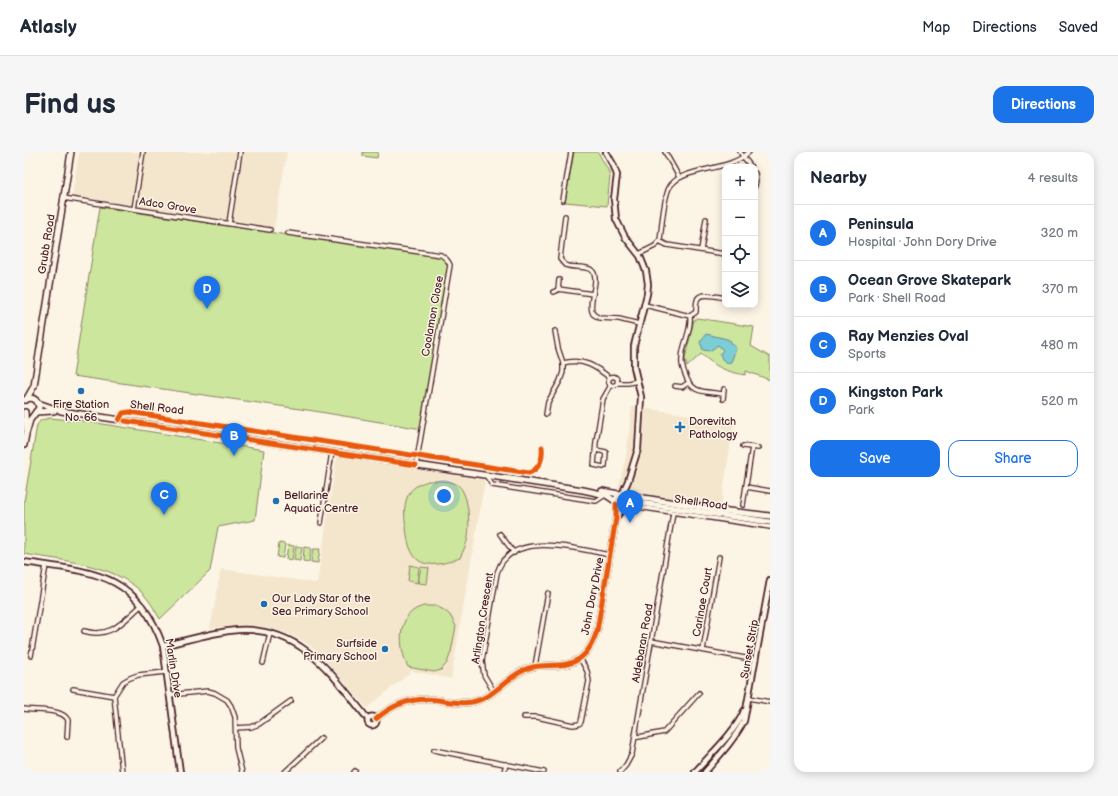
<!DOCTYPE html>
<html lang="en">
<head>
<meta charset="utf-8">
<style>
  :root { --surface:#fff; --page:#f6f6f7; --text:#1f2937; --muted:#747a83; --line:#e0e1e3; --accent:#1a73e8 }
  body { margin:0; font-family:"Balsamiq Sans",sans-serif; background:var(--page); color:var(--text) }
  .controls { position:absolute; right:12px; top:12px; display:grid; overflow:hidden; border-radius:8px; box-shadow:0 2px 10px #0003 }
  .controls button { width:36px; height:36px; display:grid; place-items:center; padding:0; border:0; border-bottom:1px solid var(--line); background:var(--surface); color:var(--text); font:20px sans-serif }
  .you { position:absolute; left:420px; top:344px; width:14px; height:14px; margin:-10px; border:3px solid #fff; border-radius:50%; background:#1a73e8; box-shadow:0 0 0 6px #1a73e833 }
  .badge { display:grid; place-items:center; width:26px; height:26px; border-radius:50%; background:var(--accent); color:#fff; font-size:13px; font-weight:700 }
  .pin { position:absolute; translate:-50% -33px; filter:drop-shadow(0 1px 2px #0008) }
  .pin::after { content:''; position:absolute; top:21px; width:14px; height:12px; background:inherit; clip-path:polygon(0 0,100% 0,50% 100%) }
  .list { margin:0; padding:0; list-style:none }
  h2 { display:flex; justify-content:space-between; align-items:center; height:52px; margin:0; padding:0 16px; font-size:17px }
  h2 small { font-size:13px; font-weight:400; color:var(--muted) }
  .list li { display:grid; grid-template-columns:26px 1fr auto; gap:12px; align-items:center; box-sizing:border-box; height:56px; padding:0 16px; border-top:1px solid var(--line) }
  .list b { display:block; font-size:15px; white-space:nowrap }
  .list p { margin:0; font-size:13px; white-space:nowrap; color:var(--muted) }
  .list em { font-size:13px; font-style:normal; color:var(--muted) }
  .actions { display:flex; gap:8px; padding:12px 16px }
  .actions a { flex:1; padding:9px 0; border:1px solid var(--accent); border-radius:12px; text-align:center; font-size:14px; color:var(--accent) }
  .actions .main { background:var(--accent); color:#fff }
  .icon { flex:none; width:22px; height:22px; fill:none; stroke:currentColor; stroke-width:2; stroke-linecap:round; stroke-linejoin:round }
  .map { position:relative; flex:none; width:746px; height:620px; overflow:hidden; border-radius:12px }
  header { display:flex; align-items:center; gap:24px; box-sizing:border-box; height:56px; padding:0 20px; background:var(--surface); border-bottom:1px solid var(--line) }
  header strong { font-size:19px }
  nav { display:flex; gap:22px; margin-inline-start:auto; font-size:14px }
  .intro { display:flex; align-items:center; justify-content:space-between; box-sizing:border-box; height:96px; padding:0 24px }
  h1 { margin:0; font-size:28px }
  .button { padding:10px 18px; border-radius:12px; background:var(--accent); color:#fff; font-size:14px; font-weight:700 }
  main { display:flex; gap:24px; padding:0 24px }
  aside { flex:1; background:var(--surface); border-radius:12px; box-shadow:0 2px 10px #0003 }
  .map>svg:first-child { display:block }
  .built { fill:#f4e6cd }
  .green { fill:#cce69d; stroke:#8b8264 }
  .water { fill:#7ccdd5; stroke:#688791 }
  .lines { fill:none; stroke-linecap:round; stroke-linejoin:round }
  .minor-casing { stroke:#4a1f2b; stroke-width:6 }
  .tertiary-casing { stroke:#4a1f2b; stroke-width:8 }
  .secondary-casing { stroke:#4a1f2b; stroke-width:8 }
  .minor { stroke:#fcf5e5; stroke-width:3.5 }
  .tertiary { stroke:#fcf5e5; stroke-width:4.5 }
  .secondary { stroke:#fcf5e5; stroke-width:5 }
  .cycleway-casing { stroke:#fcf5e5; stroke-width:8 }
  .cycleway { stroke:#e8590c; stroke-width:5 }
  .poi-dot { fill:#1f6fb2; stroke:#fcf5e5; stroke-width:1.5 }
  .labels { text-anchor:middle; stroke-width:3; stroke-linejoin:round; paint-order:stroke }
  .street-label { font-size:11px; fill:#4a1f2b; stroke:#fcf5e5 }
  .poi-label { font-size:11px; fill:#4a1f2b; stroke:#fcf5e5; text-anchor:start }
</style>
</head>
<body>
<header>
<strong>Atlasly</strong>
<nav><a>Map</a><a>Directions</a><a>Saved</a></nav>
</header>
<div class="intro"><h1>Find us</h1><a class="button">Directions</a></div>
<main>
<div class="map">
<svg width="746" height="620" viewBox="0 0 746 620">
  <rect width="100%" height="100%" fill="#fcf5e5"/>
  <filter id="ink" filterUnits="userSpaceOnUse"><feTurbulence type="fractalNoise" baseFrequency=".025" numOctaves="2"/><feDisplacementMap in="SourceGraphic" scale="8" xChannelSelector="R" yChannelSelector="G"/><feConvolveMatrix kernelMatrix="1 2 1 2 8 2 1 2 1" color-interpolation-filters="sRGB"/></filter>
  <g filter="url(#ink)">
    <g class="built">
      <polygon points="55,0 263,0 250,76 48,44"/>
      <polygon points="608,254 710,270 697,354 614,341 612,340 594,336 602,305"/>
      <polygon points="313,304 461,328 427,527 388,519 343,556 298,504 282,491 267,483 246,476 225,474 205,474 186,477 197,417 293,431"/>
    </g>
    <g class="green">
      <polygon points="339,0 354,0 353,6 339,4"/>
      <polygon points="550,0 574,0 584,18 586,24 583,54 541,50"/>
      <polygon points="76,55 317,91 417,103 426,113 398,277 290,259 49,224"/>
      <path d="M673,166L730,175L727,194L746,205V228L722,219L721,223C700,219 694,216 677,202L663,215L661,206L670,168Z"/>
      <path d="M26,266L60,269L240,298L231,368L194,375L186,419L136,467C132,461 129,454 125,449C99,412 40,409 0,402V350L13,273L17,268Z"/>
      <path d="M404,329C413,329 424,328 432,332C445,338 446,372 444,385C443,392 439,399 436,406C423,411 398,419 389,402C384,394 383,384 382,376C380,364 379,350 386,340C390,334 398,331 404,329Z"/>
      <polygon points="255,391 261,392 259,406 253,405"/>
      <polygon points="264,393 270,394 268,408 262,407"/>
      <polygon points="272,394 278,395 276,409 270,408"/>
      <polygon points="280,395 287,396 285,410 279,409"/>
      <polygon points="289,397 296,397 294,411 287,410"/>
      <polygon points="386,413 395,415 393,431 384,429"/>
      <polygon points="397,415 405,416 403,432 394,431"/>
      <path d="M400,454H412L420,458L426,463L432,474L427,500L423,511L417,518L410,520L384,515C374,495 372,460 400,454Z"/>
    </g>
    <polygon class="water" points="682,182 703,187 707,189 707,192 711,194 712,197 707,210 704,211 698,207 696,202 699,198 694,193 686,199 679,198 676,190"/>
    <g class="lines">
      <g class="minor-casing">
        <g id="minor">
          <polyline points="641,0 655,25"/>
          <polyline points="716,0 727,15"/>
          <polyline points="731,21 732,28 731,34"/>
          <polyline points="39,46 246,78"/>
          <polyline points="539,48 547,0"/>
          <polyline points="110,57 119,0"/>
          <path d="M541,64L536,107L541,113C548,116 559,114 566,117C579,124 562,150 569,162L575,166L595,167L615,172"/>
          <polyline points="205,71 216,0"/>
          <path d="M264,81L417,103C422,106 424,108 426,113L392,313"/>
          <polyline points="635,89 643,93 701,102"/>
          <polyline points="677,98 682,67"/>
          <path d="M615,102L631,94L636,88C638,74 639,49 645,36C656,14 704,21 725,0"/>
          <polyline points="534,137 569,142"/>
          <polyline points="529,140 534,138 535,128"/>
          <path d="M621,153L666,164L672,160C672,156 672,149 674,146C679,140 695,145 701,146"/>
          <path d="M666,164C668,179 658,192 658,207C657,212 659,217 661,222C668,243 681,239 699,242"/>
          <path d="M539,211C559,206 571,214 586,226"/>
          <circle cx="589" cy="229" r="4.5"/>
          <polyline points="594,231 604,231 614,229"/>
          <polyline points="651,234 658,235 664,231"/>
          <polyline points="699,247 700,237"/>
          <polyline points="522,262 524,250 536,229 539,220 539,211 534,196 531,179"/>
          <path d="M95,268L99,261L105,260L505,321C517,316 519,306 518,295"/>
          <polyline points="719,294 734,296"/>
          <polyline points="572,298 582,300 581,314 579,315 570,313 572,290 579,247 587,233"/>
          <polyline points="462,323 468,333 572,349 581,343"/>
          <polyline points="722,335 746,339"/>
          <polyline points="719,353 728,295"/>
          <polyline points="614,355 746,375"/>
          <polyline points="297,371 308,300"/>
          <polyline points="476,382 490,401"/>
          <path d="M60,479C87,487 99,469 118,453"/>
          <polyline points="627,489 732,508"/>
          <polyline points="679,498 695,405"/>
          <polyline points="7,504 22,413"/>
          <polyline points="239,511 246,481"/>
          <polyline points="511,514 524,441"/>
          <polyline points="49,537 90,544"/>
          <path d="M470,540L460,523L458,509L473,421C486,377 554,397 586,403"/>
          <polyline points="145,543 184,539 191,541 203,548 207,554 211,565 212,596 218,620"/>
          <polyline points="725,546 746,550"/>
          <path d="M0,557C12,559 38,556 44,568L43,585"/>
          <polyline points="500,565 513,565 549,573 555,572 557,570 565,529 563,519 556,506"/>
          <polyline points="212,576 227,575 235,572 267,549"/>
          <polyline points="611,584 615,585 640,580 675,541"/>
          <polyline points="410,598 520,620"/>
          <polyline points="98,620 90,544 99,530 106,526 114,523 142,520"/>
          <polyline points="261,620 297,586"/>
          <polyline points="330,620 331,619"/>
          <polyline points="480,620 482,612"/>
          <polyline points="596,620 602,613 608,602 649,361"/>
        </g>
      </g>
      <g class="tertiary-casing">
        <g id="tertiary">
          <polyline points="582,0 589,12 593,23 590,47 592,67 601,85 616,104 622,119 624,132 623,142 610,194 610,215 617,245 614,297 604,329 599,340"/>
          <polyline points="592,366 601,353"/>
          <path d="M0,410C68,420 113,420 139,494L156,620"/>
          <path d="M139,494C163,488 189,480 214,478C279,475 308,523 344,567"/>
          <circle cx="348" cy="569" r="4.5"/>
          <path d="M352,567C370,551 392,545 414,548C425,550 437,552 448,550C471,546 483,523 505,516C521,510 539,518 555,507C565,500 569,490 573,479L592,366V352"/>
          <path d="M671,620C686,603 712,579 720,559"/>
          <path d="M681,620C695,604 710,588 720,569L746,428"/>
        </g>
      </g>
      <g class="secondary-casing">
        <g id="secondary">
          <polyline points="2,248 10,234 47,0"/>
          <polyline points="14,251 37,259 559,338 582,343 591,349"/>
          <polyline points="1,260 2,277"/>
          <polyline points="12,260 30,259"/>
          <path d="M0,293L2,282L6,268L15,256C14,247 8,244 1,248"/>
          <polyline points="578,339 595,342"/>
          <polyline points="607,344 696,358 746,364"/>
          <polyline points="604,351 607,344 602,341 595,342 591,349 592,352 596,354 610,350 630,353 746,370"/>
        </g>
      </g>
      <use href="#minor" class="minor"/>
      <use href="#tertiary" class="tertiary"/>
      <use href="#secondary" class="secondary"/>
      <g class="cycleway-casing">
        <g id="cycleway">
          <path d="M95,268L99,261L105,260L505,321C517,316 519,306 518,295"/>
          <polyline points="101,269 392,313"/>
          <path d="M352,567C370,551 392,545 414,548C425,550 437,552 448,550C471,546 483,523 505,516C521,510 539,518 555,507C565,500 569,490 573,479L592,366V352"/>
        </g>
      </g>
      <use href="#cycleway" class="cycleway"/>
    </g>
  </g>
  <g class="poi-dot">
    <circle cx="57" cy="239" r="4"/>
    <path d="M654 269h4v4h4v4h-4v4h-4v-4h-4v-4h4z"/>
    <circle cx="252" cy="349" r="4"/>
    <circle cx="240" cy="452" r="4"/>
    <circle cx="361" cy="497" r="4"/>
  </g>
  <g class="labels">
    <g class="street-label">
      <text transform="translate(144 53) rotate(9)" y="4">Adco Grove</text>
      <text transform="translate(22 92) rotate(-81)" y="4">Grubb Road</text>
      <text transform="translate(408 164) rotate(-80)" y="4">Coolamon Close</text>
      <text transform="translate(133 255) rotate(7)" y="4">Shell Road</text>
      <text transform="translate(677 350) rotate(8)" y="4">Shell Road</text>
      <text transform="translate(568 444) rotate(-79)" y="4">John Dory Drive</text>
      <text transform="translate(678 450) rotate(-80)" y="4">Carinae Court</text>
      <text transform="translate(458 466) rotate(-81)" y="4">Arlington Crescent</text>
      <text transform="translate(618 491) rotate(-80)" y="4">Aldebaran Road</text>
      <text transform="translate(725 497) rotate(-80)" y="4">Sunset Strip</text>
      <text transform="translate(150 516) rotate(81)" y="4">Marlin Drive</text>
    </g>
    <g class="poi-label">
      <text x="57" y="256" text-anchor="middle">Fire Station<tspan x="57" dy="13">No. 66</tspan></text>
      <text x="665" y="273">Dorevitch<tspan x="665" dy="13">Pathology</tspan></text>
      <text x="260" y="347">Bellarine<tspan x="260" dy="13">Aquatic Centre</tspan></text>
      <text x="248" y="450">Our Lady Star of the<tspan x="248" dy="13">Sea Primary School</tspan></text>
      <text x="353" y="495" text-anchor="end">Surfside<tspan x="353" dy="13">Primary School</tspan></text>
    </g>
  </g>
</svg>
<div class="controls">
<button>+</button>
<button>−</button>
<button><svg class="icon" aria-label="locate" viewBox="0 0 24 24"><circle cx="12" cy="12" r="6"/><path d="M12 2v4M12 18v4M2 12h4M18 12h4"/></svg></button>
<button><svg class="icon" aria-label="layers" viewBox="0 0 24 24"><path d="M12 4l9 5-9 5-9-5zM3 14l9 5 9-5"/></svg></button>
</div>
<div class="you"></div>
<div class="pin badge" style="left:606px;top:371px">A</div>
<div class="pin badge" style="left:210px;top:304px">B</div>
<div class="pin badge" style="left:140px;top:363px">C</div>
<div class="pin badge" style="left:183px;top:157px">D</div>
</div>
<aside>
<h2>Nearby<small>4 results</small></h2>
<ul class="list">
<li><span class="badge">A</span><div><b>Peninsula</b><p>Hospital · John Dory Drive</p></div><em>320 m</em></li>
<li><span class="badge">B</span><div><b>Ocean Grove Skatepark</b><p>Park · Shell Road</p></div><em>370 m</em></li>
<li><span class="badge">C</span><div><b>Ray Menzies Oval</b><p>Sports</p></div><em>480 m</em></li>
<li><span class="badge">D</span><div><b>Kingston Park</b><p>Park</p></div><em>520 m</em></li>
</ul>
<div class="actions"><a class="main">Save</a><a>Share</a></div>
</aside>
</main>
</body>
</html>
